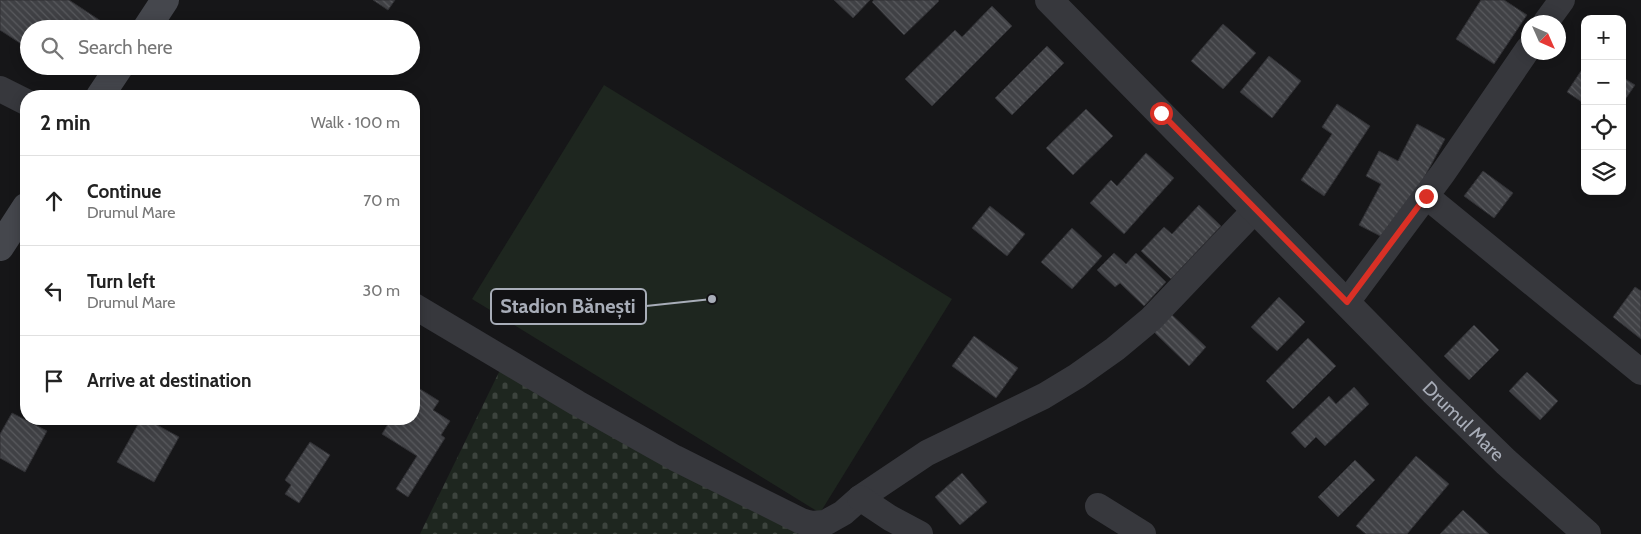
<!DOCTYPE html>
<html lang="en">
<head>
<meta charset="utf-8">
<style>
  :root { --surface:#fff; --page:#f6f6f6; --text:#222; --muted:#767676; --line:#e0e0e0 }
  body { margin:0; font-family:Cabin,sans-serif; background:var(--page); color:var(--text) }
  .controls { position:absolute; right:15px; top:15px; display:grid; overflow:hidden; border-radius:10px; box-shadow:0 2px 12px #0003 }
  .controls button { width:45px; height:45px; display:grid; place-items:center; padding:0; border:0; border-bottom:1px solid var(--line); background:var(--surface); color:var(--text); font:25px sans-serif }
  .compass { position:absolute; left:1521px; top:15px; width:45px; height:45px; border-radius:50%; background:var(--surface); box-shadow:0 2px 12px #0003; rotate:135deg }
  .stop { position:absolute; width:15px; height:15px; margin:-11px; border:4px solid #d93025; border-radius:50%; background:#fff }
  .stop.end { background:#d93025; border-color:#fff; box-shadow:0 1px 5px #0008 }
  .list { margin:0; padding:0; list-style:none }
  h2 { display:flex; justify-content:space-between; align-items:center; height:65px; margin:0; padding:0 20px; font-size:21px }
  h2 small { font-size:16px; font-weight:400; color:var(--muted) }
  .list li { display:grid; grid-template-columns:32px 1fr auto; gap:15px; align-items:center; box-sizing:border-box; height:90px; padding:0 20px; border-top:1px solid var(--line) }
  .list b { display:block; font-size:19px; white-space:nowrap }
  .list p { margin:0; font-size:16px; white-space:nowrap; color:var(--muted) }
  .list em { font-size:16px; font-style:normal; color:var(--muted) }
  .icon { flex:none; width:28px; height:28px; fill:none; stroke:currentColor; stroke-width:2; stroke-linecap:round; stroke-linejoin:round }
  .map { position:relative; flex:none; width:1641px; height:534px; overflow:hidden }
  .search { position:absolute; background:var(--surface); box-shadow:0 2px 12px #0003; left:20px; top:20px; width:400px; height:55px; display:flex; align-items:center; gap:12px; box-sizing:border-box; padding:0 18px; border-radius:28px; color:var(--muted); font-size:19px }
  .panel { position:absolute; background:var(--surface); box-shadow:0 2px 12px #0003; left:20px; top:90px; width:400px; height:335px; border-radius:20px }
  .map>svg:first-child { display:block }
  .cemetery { fill:url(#cemetery-stones) }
  .green { fill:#1e261f }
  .building { fill:url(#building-back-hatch); stroke:#303034 }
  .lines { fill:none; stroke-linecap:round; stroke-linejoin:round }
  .minor { stroke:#37383d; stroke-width:26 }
  .tertiary { stroke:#37383d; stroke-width:28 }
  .secondary { stroke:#45474d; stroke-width:28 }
  .route { stroke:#d93025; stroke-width:6 }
  .labels { text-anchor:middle; stroke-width:4; stroke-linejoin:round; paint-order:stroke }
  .street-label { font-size:19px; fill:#a8adb8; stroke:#111113 }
  .leader { fill:none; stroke:#a8adb8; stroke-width:2 }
  .callout-dot { fill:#a8adb8; stroke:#111113; stroke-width:2 }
  .callout { fill:#111113; stroke:#a8adb8; stroke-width:2 }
  .callout-label { font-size:20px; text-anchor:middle; font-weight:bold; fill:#a8adb8 }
</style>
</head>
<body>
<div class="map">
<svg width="1641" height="534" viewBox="0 0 1641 534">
  <defs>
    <pattern id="cemetery-stones" width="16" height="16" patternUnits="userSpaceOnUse" patternTransform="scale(1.25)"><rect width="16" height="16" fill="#1e261f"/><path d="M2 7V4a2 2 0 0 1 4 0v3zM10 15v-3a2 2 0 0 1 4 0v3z" fill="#3c433d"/></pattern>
    <pattern id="building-back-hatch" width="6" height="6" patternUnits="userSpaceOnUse" patternTransform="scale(1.25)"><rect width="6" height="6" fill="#404145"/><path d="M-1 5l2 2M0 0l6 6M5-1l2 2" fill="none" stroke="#595a5e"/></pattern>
  </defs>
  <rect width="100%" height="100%" fill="#161618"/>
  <polygon class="cemetery" points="502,366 811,534 420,534"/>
  <polygon class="green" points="604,85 952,299 820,513 472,299"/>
  <g class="building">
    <polygon points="0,0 69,0 113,29 29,29 29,49 0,30"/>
    <polygon points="373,0 395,0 388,10"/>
    <polygon points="834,0 870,0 853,18"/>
    <polygon points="874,0 938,0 939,1 904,35 872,2"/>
    <polygon points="1481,0 1504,0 1527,15 1494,64 1456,39"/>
    <polygon points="992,6 1012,26 932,106 905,79 955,30 962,37"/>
    <polygon points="1223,24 1256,53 1223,89 1191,61"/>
    <polygon points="1047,46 1064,63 1012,115 995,98"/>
    <polygon points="1269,56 1301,81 1272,118 1240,92"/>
    <polygon points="1585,65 1585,104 1567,92"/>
    <polygon points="1622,77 1635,85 1622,104"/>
    <polygon points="1337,104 1370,126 1324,196 1301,180 1332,134 1322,127"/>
    <polygon points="1086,109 1113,136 1073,175 1046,148"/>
    <polygon points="1417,124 1445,139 1390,241 1359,225 1381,184 1366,176 1379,151 1398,161"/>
    <polygon points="1146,153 1174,178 1124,234 1090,203 1111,180 1117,186"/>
    <polygon points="1483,171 1513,193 1494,218 1464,196"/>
    <polygon points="1199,205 1221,226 1171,279 1141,251 1164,227 1172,234"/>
    <polygon points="990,206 1025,234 1007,256 972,228"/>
    <polygon points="1072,228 1102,256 1072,289 1041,262"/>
    <polygon points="1114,253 1126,264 1136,253 1166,282 1144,306 1120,283 1115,287 1097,270"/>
    <polygon points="1635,287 1641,291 1641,339 1613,317"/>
    <polygon points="1279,297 1305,322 1277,351 1251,327"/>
    <polygon points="1170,313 1206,347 1189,366 1153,331"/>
    <polygon points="1474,325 1499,350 1469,380 1444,356"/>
    <polygon points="974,336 1018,368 996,398 952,366"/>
    <polygon points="1308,338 1336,366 1293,409 1266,381"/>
    <polygon points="1527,372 1558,401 1540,420 1509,391"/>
    <polygon points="1354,387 1369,404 1325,446 1316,437 1305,448 1291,433 1329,396 1336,404"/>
    <polygon points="420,389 439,401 433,410 450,421 441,435 445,438 408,497 396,489 417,456 382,434 391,419 414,419 414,399"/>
    <polygon points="12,413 47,431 25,472 0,458 0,434"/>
    <polygon points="141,419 146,419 179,437 154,482 117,462"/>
    <polygon points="310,442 330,455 299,503 285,494 291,485 285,480"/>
    <polygon points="1416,456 1449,484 1407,534 1366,534 1356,526"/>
    <polygon points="1355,460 1375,480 1338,517 1318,497"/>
    <polygon points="962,473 987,502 960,525 935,497"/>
    <polygon points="1463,510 1489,534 1440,534"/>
  </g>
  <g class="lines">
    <g class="minor">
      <polyline points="1546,22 1562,0"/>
      <polyline points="0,89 26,102"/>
      <polyline points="1426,196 1641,372"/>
      <polyline points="1347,302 1443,173 1528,49"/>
      <polyline points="414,306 577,403 675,458 801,521 811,524 825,523 843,513 860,498 927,453 1044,396 1077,376 1115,349 1151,319 1255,210"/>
      <polyline points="860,498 890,518 920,534"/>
      <polyline points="1098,506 1143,534"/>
    </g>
    <path class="tertiary" id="s1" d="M1049,0L1434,392L1506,462L1587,534"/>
    <g class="secondary">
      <polyline points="146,29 165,0"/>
      <polyline points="100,96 120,66"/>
      <polyline points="0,247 26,207"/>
    </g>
  </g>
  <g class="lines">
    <polyline class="route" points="1161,113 1347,302 1426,196"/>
  </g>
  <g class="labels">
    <g class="street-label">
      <text dy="7" stroke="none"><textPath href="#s1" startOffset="591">Drumul Mare</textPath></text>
    </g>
  </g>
  <path class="leader" d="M712 299L646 306"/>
  <circle class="callout-dot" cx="712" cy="299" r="5"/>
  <rect class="callout" x="491" y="289" width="155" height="35" rx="5"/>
  <g class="callout-label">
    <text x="568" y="313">Stadion Bănești</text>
  </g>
</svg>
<div class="controls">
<button>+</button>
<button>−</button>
<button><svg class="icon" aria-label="locate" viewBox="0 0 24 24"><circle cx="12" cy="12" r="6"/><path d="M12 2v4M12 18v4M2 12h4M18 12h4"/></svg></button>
<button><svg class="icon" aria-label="layers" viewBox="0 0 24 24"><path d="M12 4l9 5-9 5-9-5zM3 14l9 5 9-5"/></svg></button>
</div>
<svg class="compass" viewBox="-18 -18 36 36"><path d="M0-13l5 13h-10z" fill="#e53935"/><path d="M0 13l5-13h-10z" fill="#767676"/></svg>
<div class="stop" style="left:1161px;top:113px"></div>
<div class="stop end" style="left:1426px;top:196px"></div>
<div class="search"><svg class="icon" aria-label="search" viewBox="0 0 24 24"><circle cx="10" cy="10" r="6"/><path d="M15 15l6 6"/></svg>Search here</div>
<section class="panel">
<h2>2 min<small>Walk · 100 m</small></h2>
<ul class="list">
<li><svg class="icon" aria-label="ahead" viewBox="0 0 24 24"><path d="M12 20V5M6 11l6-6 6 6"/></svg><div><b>Continue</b><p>Drumul Mare</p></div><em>70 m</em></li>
<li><svg class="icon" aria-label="left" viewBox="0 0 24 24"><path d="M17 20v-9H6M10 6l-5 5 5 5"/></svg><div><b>Turn left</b><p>Drumul Mare</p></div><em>30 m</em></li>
<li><svg class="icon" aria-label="arrive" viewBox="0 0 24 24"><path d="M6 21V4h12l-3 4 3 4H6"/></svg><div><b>Arrive at destination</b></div></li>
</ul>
</section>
</div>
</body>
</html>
